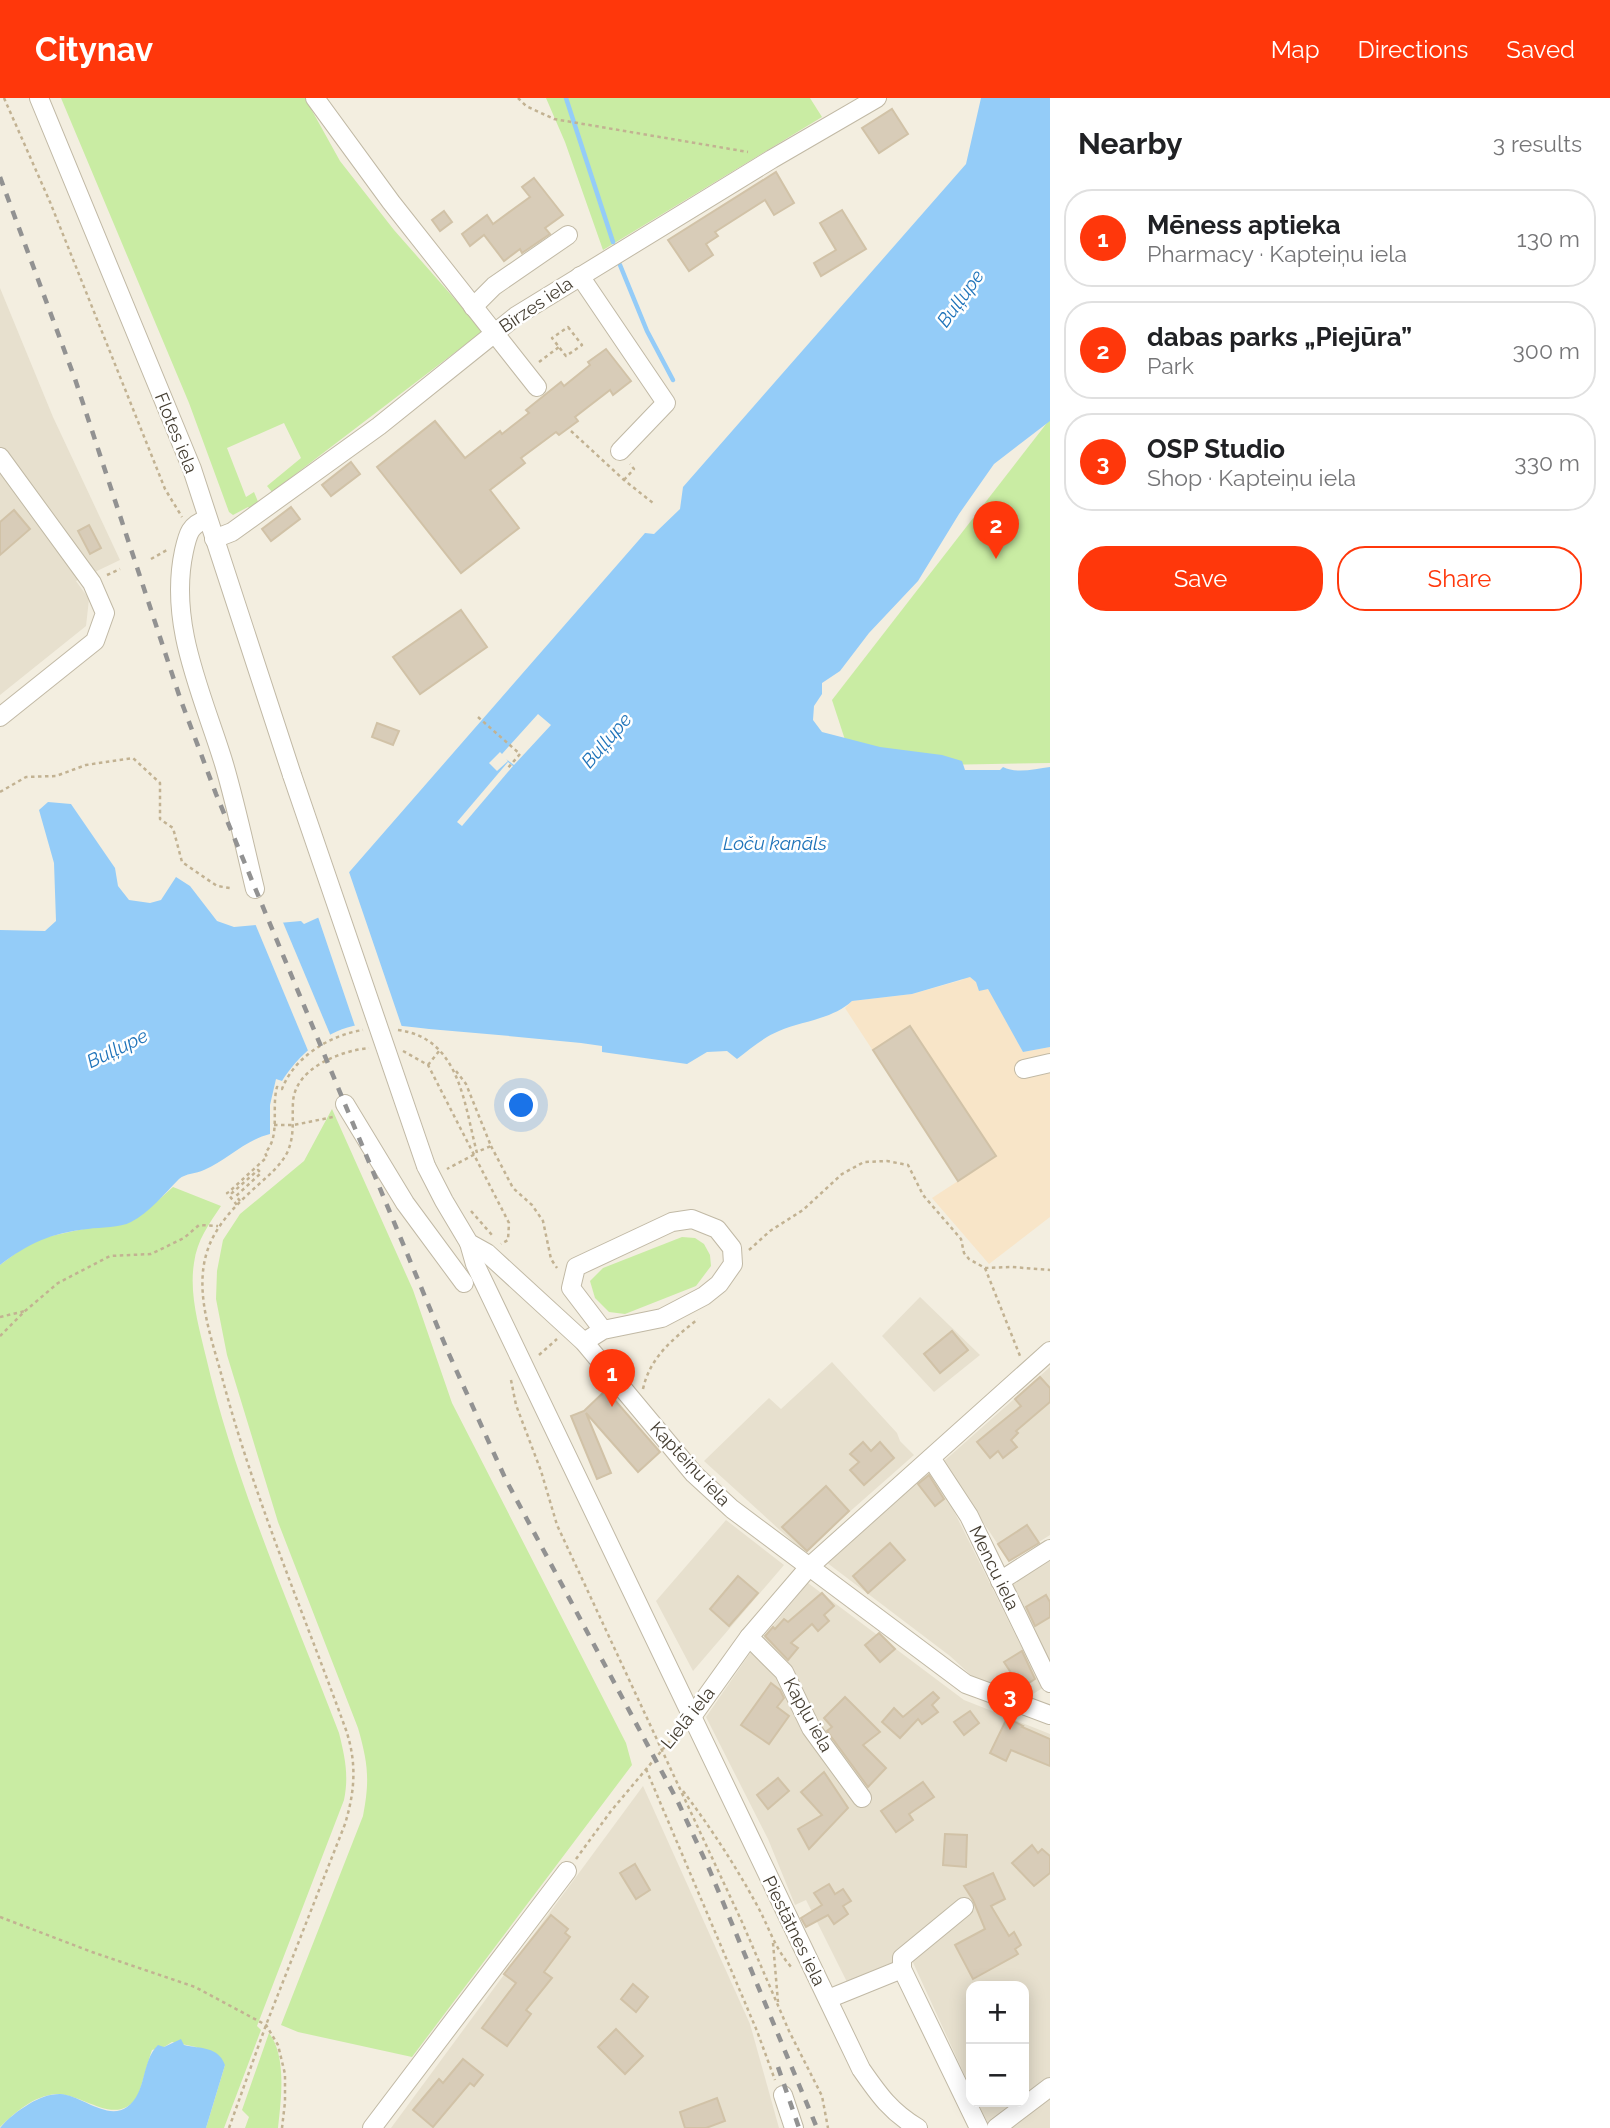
<!DOCTYPE html>
<html lang="en">
<head>
<meta charset="utf-8">
<style>
  :root { --surface:#fff; --page:#f2f2f2; --text:#202124; --muted:#757577; --line:#e0e0e0; --accent:#ff370b }
  body { margin:0; font-family:Raleway,sans-serif; background:var(--page); color:var(--text) }
  .controls { position:absolute; right:21px; bottom:21px; display:grid; overflow:hidden; border-radius:14px; box-shadow:0 4px 18px #0003 }
  .controls button { width:63px; height:63px; display:grid; place-items:center; padding:0; border:0; border-bottom:2px solid var(--line); background:var(--surface); color:var(--text); font:35px sans-serif }
  .you { position:absolute; left:522px; top:1008px; width:24px; height:24px; margin:-18px; border:5px solid #fff; border-radius:50%; background:#1a73e8; box-shadow:0 0 0 10px #1a73e833 }
  .badge { display:grid; place-items:center; width:46px; height:46px; border-radius:50%; background:var(--accent); color:#fff; font-size:23px; font-weight:700 }
  .pin { position:absolute; translate:-50% -58px; filter:drop-shadow(0 2px 4px #0008) }
  .pin::after { content:''; position:absolute; top:37px; width:24px; height:21px; background:inherit; clip-path:polygon(0 0,100% 0,50% 100%) }
  .list { margin:0; padding:0; list-style:none }
  h2 { display:flex; justify-content:space-between; align-items:center; height:91px; margin:0; padding:0 28px; font-size:30px }
  h2 small { font-size:23px; font-weight:400; color:var(--muted) }
  .list li { display:grid; grid-template-columns:46px 1fr auto; gap:21px; align-items:center; box-sizing:border-box; height:98px; margin:0 14px 14px; padding:0 14px; border:2px solid var(--line); border-radius:28px }
  .list b { display:block; font-size:26px; white-space:nowrap }
  .list p { margin:0; font-size:23px; white-space:nowrap; color:var(--muted) }
  .list em { font-size:23px; font-style:normal; color:var(--muted) }
  .actions { display:flex; gap:14px; padding:21px 28px }
  .actions a { flex:1; padding:16px 0; border:2px solid var(--accent); border-radius:28px; text-align:center; font-size:24px; color:var(--accent) }
  .actions .main { background:var(--accent); color:#fff }
  .map { position:relative; flex:none; width:1050px; height:2030px; overflow:hidden }
  header { display:flex; align-items:center; gap:42px; box-sizing:border-box; height:98px; padding:0 35px; background:var(--accent); color:#fff }
  header strong { font-size:33px }
  nav { display:flex; gap:38px; margin-inline-start:auto; font-size:24px }
  main { display:flex }
  aside { flex:1; background:var(--surface) }
  .map>svg:first-child { display:block }
  .residential { fill:#e7e0ce }
  .commercial { fill:#f8e5c8 }
  .green { fill:#c9eca3 }
  .water { fill:#94ccf8 }
  .pier { fill:#f3eee0 }
  .lines { fill:none; stroke-linecap:round; stroke-linejoin:round }
  .stream { stroke:#94ccf8; stroke-width:4.5 }
  .building { fill:#d8ccb8; stroke:#d1c2a7; stroke-width:2 }
  .minor-casing { stroke:#c1b9a5; stroke-width:20 }
  .path { stroke:#c2b292; stroke-width:2.5; stroke-dasharray:3.5 3.5; stroke-linecap:butt }
  .minor { stroke:#fff; stroke-width:18 }
  .rail { stroke:#929292; stroke-width:4.5; stroke-dasharray:9 9; stroke-linecap:butt }
  .minor-bridge-casing { stroke:#c1b9a5; stroke-width:20; stroke-linecap:butt }
  .minor-bridge { stroke:#fff; stroke-width:18 }
  .labels { text-anchor:middle; stroke-width:5; stroke-linejoin:round; paint-order:stroke }
  .street-label { font-size:18px; fill:#443d31; stroke:#fff }
  .water-label { font-size:19px; font-style:italic; fill:#2074ba; stroke:#fff }
</style>
</head>
<body>
<header>
<strong>Citynav</strong>
<nav><a>Map</a><a>Directions</a><a>Saved</a></nav>
</header>
<main>
<div class="map">
<svg width="1050" height="2030" viewBox="0 0 1050 2030">
  <rect width="100%" height="100%" fill="#f3eee0"/>
  <g class="residential">
    <polygon points="0,190 53,319 120,462 76,483 89,501 86,528 0,597"/>
    <polygon points="920,1199 980,1257 934,1294 882,1238"/>
    <polygon points="832,1264 897,1335 900,1343 914,1357 804,1454 704,1363 769,1300 781,1311"/>
    <polygon points="1050,1269 1050,1437 1009,1463 943,1364"/>
    <polygon points="933,1371 1023,1552 1046,1588 1028,1599 974,1580 950,1558 826,1464"/>
    <polygon points="726,1422 784,1467 693,1573 656,1503"/>
    <polygon points="1050,1460 1050,1564 1012,1484"/>
    <polygon points="808,1485 964,1602 1050,1636 1050,2030 989,2030 977,2004 1024,2004 1024,1888 971,1888 971,1991 910,1858 847,1884 806,1802 795,1807 768,1741 706,1619 748,1558"/>
    <polygon points="643,1688 750,1926 779,2030 391,2030"/>
  </g>
  <polygon class="commercial" points="965,879 970,879 988,890 1023,954 1050,949 1050,1119 989,1166 932,1100 958,1083 845,910 852,903 912,896 962,882"/>
  <g class="green">
    <polygon points="61,0 305,0 340,63 394,132 483,233 272,394 267,388 301,360 284,325 227,350 246,399 254,394 259,406 252,412 248,409 233,417 229,414 189,305"/>
    <polygon points="546,0 810,0 822,19 603,152 565,44"/>
    <polygon points="1050,321 1050,665 885,668 849,654 832,602"/>
    <path d="M332,1011L413,1192L452,1305L626,1645L632,1667L412,1959L298,1934L281,1927L363,1718C370,1682 368,1665 358,1630L278,1424L227,1257L216,1201L217,1173L223,1142L240,1116L304,1063Z"/>
    <path d="M173,1089L221,1108C209,1126 197,1142 194,1165C189,1196 199,1229 206,1259C236,1388 292,1512 339,1635C345,1659 349,1678 344,1702L257,1928L261,1932L224,2030H206L225,1967L196,1949L172,1944L164,1949L152,1952C148,1963 141,1992 137,1999C116,2030 83,1995 56,1996C33,1998 16,2014 0,2029V1167L24,1149L42,1140L83,1131L155,1105Z"/>
    <polygon points="682,1139 695,1140 704,1146 710,1157 711,1168 696,1188 625,1216 609,1214 595,1200 590,1183 603,1170"/>
    <path d="M269,1935C287,1958 281,2002 278,2030H245L249,2019L242,2012Z"/>
  </g>
  <g class="water">
    <path d="M981,0H1050V323L994,366L959,416L918,483L869,535L840,573L822,585V596L814,608L813,622L822,634L880,649L942,657L962,663L965,672H1000L1003,669C1016,676 1035,671 1050,669V949L1023,954L988,891L979,893L976,884L970,879L912,896L852,903C833,921 802,923 779,933C764,939 750,951 737,961L727,953L707,954L687,966L602,954V948L581,945C530,940 480,935 429,931C407,929 375,923 353,928C323,935 298,958 282,983L276,981L270,1007V1036C245,1042 227,1062 204,1072C196,1076 186,1075 179,1081C164,1096 150,1114 131,1124C120,1130 101,1129 88,1131C51,1135 29,1145 0,1167V832L45,833L56,823L54,765L39,712L48,704L71,706L115,770L118,788L129,802L150,805L161,802L176,779L190,788L217,823L234,829L301,823L304,826L324,817V803L645,435L654,436L680,411L683,389L966,66Z"/>
    <path d="M181,1941L184,1947C201,1951 218,1948 225,1967L206,2030H0C7,2021 19,2012 29,2006C39,2000 49,1996 60,1996C81,1997 107,2023 127,2009C147,1995 141,1963 158,1947L164,1949Z"/>
  </g>
  <g class="pier">
    <polygon points="538,616 551,627 514,667 506,661 508,663 497,673 489,665 500,654 502,656"/>
    <polygon points="508,664 513,668 462,728 457,724"/>
    <polygon points="348,771 403,932 356,931 317,816 323,811 321,801"/>
    <polygon points="282,822 332,941 309,955 254,823"/>
  </g>
  <g class="lines">
    <g class="stream">
      <polyline points="566,0 613,144"/>
      <polyline points="620,167 647,233 673,282"/>
    </g>
  </g>
  <g class="building">
    <polygon points="892,11 908,36 879,55 862,30"/>
    <polygon points="776,74 794,105 774,117 765,102 715,134 718,138 706,146 713,157 689,173 668,142"/>
    <polygon points="534,80 563,117 545,130 550,136 522,155 520,151 504,163 484,137 470,148 462,136 487,117 493,126 530,99 522,89"/>
    <polygon points="842,112 866,151 821,178 814,165 836,152 820,125"/>
    <polygon points="444,113 452,124 440,133 432,122"/>
    <polygon points="606,251 631,283 613,297 610,292 575,319 578,323 559,337 556,334 521,360 525,365 490,392 519,430 461,475 377,369 435,323 465,360 500,333 502,336 529,315 526,312 561,284 564,288 590,267 588,264"/>
    <polygon points="351,364 360,376 331,398 322,387"/>
    <polygon points="291,409 300,421 271,443 262,431"/>
    <polygon points="14,412 30,431 0,457 0,424"/>
    <polygon points="89,427 101,450 90,456 78,433"/>
    <polygon points="461,512 487,549 420,596 393,559"/>
    <polygon points="377,625 399,633 393,647 372,639"/>
    <polygon points="910,928 996,1058 958,1083 873,952"/>
    <polygon points="952,1233 968,1252 940,1275 924,1256"/>
    <polygon points="1040,1279 1050,1290 1050,1304 1016,1333 1018,1335 1011,1342 1017,1349 1003,1360 998,1353 990,1360 977,1344 1021,1308 1015,1301"/>
    <polygon points="606,1292 660,1354 638,1374 586,1315 611,1375 597,1381 571,1318 584,1313"/>
    <polygon points="863,1344 871,1353 880,1344 894,1360 864,1387 850,1372 859,1364 850,1356"/>
    <polygon points="929,1377 944,1401 935,1408 918,1386"/>
    <polygon points="826,1388 849,1413 807,1453 782,1429"/>
    <polygon points="1027,1427 1039,1445 1009,1463 998,1446"/>
    <polygon points="890,1445 905,1462 868,1495 853,1478"/>
    <polygon points="738,1478 758,1495 729,1528 710,1511"/>
    <polygon points="822,1495 834,1508 824,1517 829,1523 818,1533 812,1526 791,1545 798,1550 788,1562 765,1538 773,1529 775,1531 784,1521 788,1524"/>
    <polygon points="1046,1497 1050,1504 1050,1519 1035,1528 1026,1509"/>
    <polygon points="879,1535 895,1551 880,1564 865,1547"/>
    <polygon points="1022,1553 1035,1581 1021,1590 1004,1564"/>
    <polygon points="771,1585 780,1592 784,1600 777,1609 789,1618 769,1646 741,1627"/>
    <polygon points="933,1594 939,1600 932,1607 938,1614 922,1626 918,1621 900,1640 882,1624 894,1610 903,1619"/>
    <polygon points="845,1599 880,1634 863,1647 886,1670 868,1689 827,1633 832,1629 824,1620"/>
    <polygon points="970,1613 979,1625 964,1637 954,1624"/>
    <polygon points="1007,1620 1023,1628 1022,1629 1050,1641 1050,1668 1011,1652 1006,1663 990,1655"/>
    <polygon points="824,1674 848,1710 809,1751 798,1731 822,1717 801,1694"/>
    <polygon points="778,1680 789,1693 768,1711 757,1697"/>
    <polygon points="923,1684 934,1699 909,1716 913,1722 896,1734 881,1713"/>
    <polygon points="945,1736 967,1737 966,1769 943,1767"/>
    <polygon points="1032,1747 1038,1755 1042,1751 1050,1758 1050,1775 1034,1788 1012,1765"/>
    <polygon points="635,1766 650,1792 636,1801 620,1775"/>
    <polygon points="993,1775 1005,1801 991,1808 1009,1838 1014,1834 1021,1847 1015,1851 1018,1856 973,1881 955,1847 985,1831 973,1802 964,1788"/>
    <polygon points="829,1786 835,1796 843,1791 851,1803 843,1808 848,1816 834,1826 828,1817 806,1829 801,1820 822,1807 814,1795"/>
    <polygon points="551,1817 568,1831 565,1835 570,1839 544,1874 552,1880 526,1912 531,1916 507,1948 482,1930 516,1885 504,1876"/>
    <polygon points="633,1886 648,1899 636,1914 621,1901"/>
    <polygon points="616,1931 643,1958 625,1976 598,1949"/>
    <polygon points="463,1961 483,1977 474,1988 470,1985 433,2029 413,2012 439,1981 443,1985"/>
    <polygon points="717,2000 725,2023 706,2030 685,2030 680,2014"/>
  </g>
  <g class="lines">
    <g class="minor-casing">
      <g id="minor">
        <polyline points="39,0 192,371 292,677"/>
        <polyline points="315,0 391,104 537,289"/>
        <polyline points="580,178 666,305 620,353"/>
        <polyline points="473,209 494,188 568,137"/>
        <polyline points="0,359 92,485 105,515 95,543 0,619"/>
        <path d="M207,421C190,427 188,435 184,453C168,527 203,597 224,666C236,707 245,750 255,791"/>
        <polyline points="214,441 232,434 379,328 516,218 772,61 877,0"/>
        <polyline points="1024,971 1050,965"/>
        <polyline points="345,1006 405,1105 464,1185"/>
        <polyline points="426,1068 444,1103 469,1145 487,1155 584,1244 694,1376 732,1411 966,1586 1050,1617"/>
        <path d="M469,1145L475,1166L861,1971C879,1997 891,2014 918,2030"/>
        <polyline points="584,1244 603,1232 571,1190 576,1169 672,1124 692,1121 717,1131 732,1150 733,1166 719,1186 704,1198 662,1220 603,1232"/>
        <polyline points="931,1360 969,1418 1050,1585"/>
        <polyline points="1000,1483 1050,1451"/>
        <polyline points="749,1539 784,1574 811,1630 862,1700"/>
        <polyline points="691,1620 749,1539 809,1469 1050,1253"/>
        <polyline points="964,1809 902,1860 902,1871 979,2030"/>
        <polyline points="828,1901 902,1871"/>
        <polyline points="783,1997 794,2030"/>
        <polyline points="372,2030 567,1773"/>
        <polyline points="996,2030 1050,1989"/>
      </g>
    </g>
    <g class="path">
      <polyline points="4,0 50,104 165,391 182,419"/>
      <polyline points="518,0 526,8 554,21 748,54"/>
      <polygon points="568,229 582,247 566,258 552,240"/>
      <polyline points="539,264 559,249"/>
      <polyline points="571,333 624,382 653,405"/>
      <polyline points="624,382 634,371 630,366"/>
      <polyline points="151,461 167,452"/>
      <polyline points="107,477 120,471"/>
      <polyline points="478,619 520,656 507,671"/>
      <polyline points="0,694 26,679 56,678 86,667 133,660 160,685 160,721 173,730 182,764 217,788 230,790"/>
      <path d="M398,932C460,940 464,1006 477,1055L447,1071"/>
      <polyline points="403,953 428,967 509,1125 508,1142 501,1146"/>
      <polyline points="428,967 440,952"/>
      <polyline points="456,973 466,986 491,1048 477,1054"/>
      <polyline points="274,1027 294,1027 333,1019"/>
      <polyline points="491,1048 513,1090 532,1107 543,1123 551,1161 557,1170"/>
      <polyline points="229,1094 227,1095 237,1107"/>
      <path d="M240,1103L236,1098L261,1075L258,1072L232,1095L230,1093L267,1059L265,1055C281,1038 271,1011 277,989L282,991C294,959 330,937 363,932"/>
      <polyline points="471,1113 492,1137"/>
      <polyline points="749,1152 770,1133 803,1112 842,1076 864,1064 887,1063 908,1067 923,1097 961,1141 964,1155 969,1161 985,1170 1012,1169 1050,1172"/>
      <polyline points="985,1170 1020,1258"/>
      <polyline points="0,1219 25,1213"/>
      <polyline points="0,1238 25,1213 58,1185 110,1158 151,1156 184,1140 199,1127 218,1128"/>
      <polyline points="539,1257 557,1241"/>
      <polyline points="511,1282 516,1307 541,1373 557,1427 742,1824 789,1933 822,1998 828,2030"/>
      <path d="M643,1291C650,1259 673,1241 698,1221"/>
      <polyline points="646,1671 757,1933 775,1982"/>
      <path d="M683,1693C711,1730 737,1770 759,1811C770,1832 776,1853 793,1871"/>
      <polyline points="576,1761 611,1713 679,1632"/>
      <polyline points="0,1819 92,1854 195,1889 266,1927 278,1947 285,1976 285,2004 282,2030"/>
      <polyline points="773,1845 778,1904"/>
      <path d="M229,2030L266,1927L345,1726C355,1693 357,1665 346,1632C304,1516 255,1402 223,1283C212,1240 192,1192 209,1148C219,1123 239,1104 258,1087C269,1077 280,1068 287,1055C295,1038 292,1022 293,1004C295,970 340,953 369,950"/>
    </g>
    <use href="#minor" class="minor"/>
    <g class="rail">
      <polyline points="0,79 75,281 180,600 216,696 448,1254 506,1382 678,1704 710,1773 817,2030"/>
      <polyline points="778,1969 799,2030"/>
    </g>
    <g class="minor-bridge-casing">
      <polyline id="minor-bridge" points="292,677 426,1068"/>
    </g>
    <use href="#minor-bridge" class="minor-bridge"/>
  </g>
  <g class="labels">
    <g class="street-label">
      <text transform="translate(536 207) rotate(-34)" y="6">Birzes iela</text>
      <text transform="translate(176 335) rotate(68)" y="6">Flotes iela</text>
      <text transform="translate(690 1366) rotate(47)" y="6">Kapteiņu iela</text>
      <text transform="translate(994 1470) rotate(64)" y="6">Mencu iela</text>
      <text transform="translate(808 1617) rotate(61)" y="6">Kapļu iela</text>
      <text transform="translate(688 1620) rotate(-51)" y="6">Lielā iela</text>
      <text transform="translate(794 1833) rotate(64)" y="6">Piestātnes iela</text>
    </g>
    <g class="water-label">
      <text transform="translate(960 200) rotate(-54)" y="7">Buļļupe</text>
      <text transform="translate(606 642) rotate(-49)" y="7">Buļļupe</text>
      <text x="775" y="752">Loču kanāls</text>
      <text transform="translate(117 950) rotate(-26)" y="7">Buļļupe</text>
    </g>
  </g>
</svg>
<div class="controls">
<button>+</button>
<button>−</button>
</div>
<div class="you"></div>
<div class="pin badge" style="left:612px;top:1309px">1</div>
<div class="pin badge" style="left:996px;top:461px">2</div>
<div class="pin badge" style="left:1010px;top:1632px">3</div>
</div>
<aside>
<h2>Nearby<small>3 results</small></h2>
<ul class="list">
<li><span class="badge">1</span><div><b>Mēness aptieka</b><p>Pharmacy · Kapteiņu iela</p></div><em>130 m</em></li>
<li><span class="badge">2</span><div><b>dabas parks „Piejūra”</b><p>Park</p></div><em>300 m</em></li>
<li><span class="badge">3</span><div><b>OSP Studio</b><p>Shop · Kapteiņu iela</p></div><em>330 m</em></li>
</ul>
<div class="actions"><a class="main">Save</a><a>Share</a></div>
</aside>
</main>
</body>
</html>
